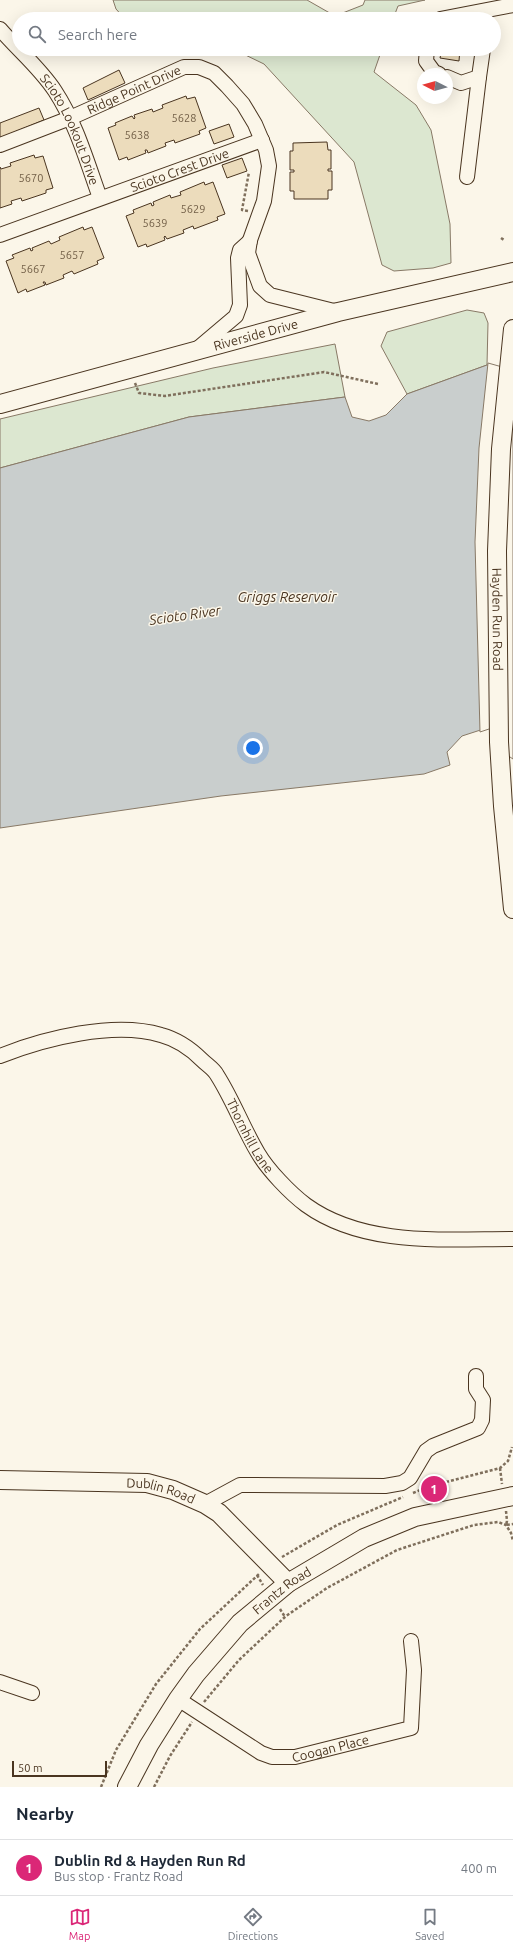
<!DOCTYPE html>
<html lang="en">
<head>
<meta charset="utf-8">
<style>
  :root { --surface:#fff; --page:#f2f2f3; --text:#1f2937; --muted:#747a83; --line:#e0e1e3; --accent:#db2777 }
  body { margin:0; font-family:Ubuntu,sans-serif; background:var(--page); color:var(--text) }
  .compass { position:absolute; left:417px; top:68px; width:36px; height:36px; border-radius:50%; background:var(--surface); box-shadow:0 4px 16px #0002; rotate:276deg }
  .scale { position:absolute; left:12px; bottom:10px; width:95px; box-sizing:border-box; padding-left:4px; border:2px solid #4a3520; border-top:0; font-size:11px; line-height:14px; white-space:nowrap; color:#4a3520; -webkit-text-stroke:3px #fbf6e9; paint-order:stroke }
  .you { position:absolute; left:253px; top:748px; width:14px; height:14px; margin:-10px; border:3px solid #fff; border-radius:50%; background:#1a73e8; box-shadow:0 0 0 6px #1a73e833 }
  .badge { display:grid; place-items:center; width:26px; height:26px; border-radius:50%; background:var(--accent); color:#fff; font-size:13px; font-weight:700 }
  .pin { position:absolute; translate:-50% -50%; border:2px solid #fff; box-shadow:0 1px 4px #0006 }
  .list { margin:0; padding:0; list-style:none }
  h2 { display:flex; justify-content:space-between; align-items:center; height:52px; margin:0; padding:0 16px; font-size:17px }
  h2 small { font-size:13px; font-weight:400; color:var(--muted) }
  .list li { display:grid; grid-template-columns:26px 1fr auto; gap:12px; align-items:center; box-sizing:border-box; height:56px; padding:0 16px; border-top:1px solid var(--line) }
  .list b { display:block; font-size:15px; white-space:nowrap }
  .list p { margin:0; font-size:13px; white-space:nowrap; color:var(--muted) }
  .list em { font-size:13px; font-style:normal; color:var(--muted) }
  .icon { flex:none; width:22px; height:22px; fill:none; stroke:currentColor; stroke-width:2; stroke-linecap:round; stroke-linejoin:round }
  .map { position:relative; flex:none; width:513px; height:1787px; overflow:hidden }
  .search { position:absolute; background:var(--surface); box-shadow:0 4px 16px #0002; left:12px; right:12px; top:12px; height:44px; display:flex; align-items:center; gap:10px; box-sizing:border-box; padding:0 14px; border-radius:22px; color:var(--muted); font-size:15px }
  .sheet { height:108px; background:var(--surface) }
  nav { display:flex; justify-content:space-around; align-items:center; box-sizing:border-box; height:56px; border-top:1px solid var(--line); background:var(--surface); font-size:11px; color:var(--muted) }
  nav a { display:grid; justify-items:center; gap:2px }
  nav .on { color:var(--accent) }
  .map>svg:first-child { display:block }
  .green { fill:#dce7d0; stroke:#887966 }
  .water { fill:#c9cecd; stroke:#887966 }
  .pier { fill:#fbf6e9; stroke:#887966 }
  .building { fill:#ecdcbc; stroke:#4a3520 }
  .lines { fill:none; stroke-linecap:round; stroke-linejoin:round }
  .minor-casing { stroke:#4a3520; stroke-width:16 }
  .major-casing { stroke:#4a3520; stroke-width:20 }
  .path { stroke:#7f6f5c; stroke-width:2.5; stroke-dasharray:3 2; stroke-linecap:butt }
  .minor { stroke:#fbf6e9; stroke-width:14 }
  .major { stroke:#fbf6e9; stroke-width:18 }
  .labels { text-anchor:middle; stroke-width:3; stroke-linejoin:round; paint-order:stroke }
  .number-label { font-size:11px; fill:#725f47 }
  .street-label { font-size:13px; fill:#4a3520; stroke:#fbf6e9 }
  .water-label { font-size:14px; font-style:italic; fill:#4a3520; stroke:#fbf6e9 }
</style>
</head>
<body>
<div class="map">
<svg width="513" height="1787" viewBox="0 0 513 1787">
  <rect width="100%" height="100%" fill="#fbf6e9"/>
  <g class="green">
    <polygon points="113,0 307,0 335,16 363,5 365,0 425,0 398,6 393,19 125,19 116,9"/>
    <polygon points="233,49 382,49 374,72 416,105 431,130 450,224 451,263 433,268 394,271 382,265 354,162 264,64"/>
    <polygon points="467,310 484,313 488,323 487,365 407,394 381,346 387,332"/>
    <polygon points="335,344 345,397 189,417 0,468 0,419 213,368"/>
  </g>
  <polygon class="water" points="487,365 513,372 496,725 462,736 447,752 450,765 424,774 221,796 0,828 0,468 189,417 345,397 352,417 369,421 386,415 407,394"/>
  <polygon class="pier" points="488,363 513,370 513,759 507,755 495,727 480,732 475,542 479,448"/>
  <g class="building">
    <polygon points="442,49 460,49 459,61 440,58"/>
    <polygon points="119,70 125,83 88,100 83,88"/>
    <polygon points="186,96 187,99 195,97 206,128 199,131 200,134 175,143 174,140 165,143 166,146 148,153 147,150 145,150 146,153 128,160 127,157 119,160 108,128 116,125 115,123 132,116 134,119 135,118 134,115 152,109 153,112 163,108 162,105"/>
    <polygon points="39,108 44,120 0,138 0,123"/>
    <polygon points="229,124 234,137 214,144 209,131"/>
    <polygon points="327,142 328,150 331,150 331,169 328,169 328,171 332,171 332,190 328,190 328,199 294,199 294,191 290,191 290,172 294,172 294,170 290,170 290,151 293,151 293,143"/>
    <polygon points="34,155 35,158 43,156 53,188 46,190 46,193 22,201 21,198 11,201 12,204 0,208 0,167 1,169 11,166 10,163"/>
    <polygon points="242,158 247,171 227,178 222,165"/>
    <polygon points="204,182 205,185 213,182 225,214 217,217 218,220 194,229 193,226 183,230 184,233 167,239 165,236 164,237 165,240 147,247 146,244 138,247 126,216 134,213 133,210 151,203 152,206 154,205 153,202 170,195 171,198 181,195 180,192"/>
    <polygon points="83,227 84,230 92,227 104,258 97,261 98,264 74,274 72,271 63,275 64,278 46,285 45,282 43,282 45,285 27,292 26,289 18,293 6,261 14,258 12,255 30,248 31,251 33,250 32,248 49,241 51,244 60,240 59,237"/>
  </g>
  <g class="lines">
    <g class="minor-casing">
      <g id="minor">
        <polyline points="440,19 513,5"/>
        <path id="s1" d="M0,29C18,50 40,68 55,91C76,123 87,162 100,198"/>
        <polyline points="427,49 426,61 434,72 439,74"/>
        <polyline points="447,77 461,83 479,77 483,49"/>
        <path id="s2" d="M0,145L70,118L184,67H199L214,73L227,86L243,104L255,124L266,150L269,166L264,201L250,240L248,253L260,286L270,295L338,312"/>
        <polyline points="467,177 479,77"/>
        <path id="s3" d="M0,235L262,140"/>
        <polyline points="197,349 236,316 240,305 238,258 240,250 250,241"/>
        <path id="s4" d="M0,1056C45,1038 114,1021 161,1035C176,1039 191,1049 202,1060C207,1065 214,1069 217,1075C233,1100 243,1128 258,1153C268,1170 290,1193 306,1205C364,1247 445,1239 513,1239"/>
        <polyline points="205,1504 240,1485 385,1486 402,1483 410,1478 426,1451 433,1446 478,1428 482,1420 483,1400 476,1389 476,1376"/>
        <polyline points="0,1682 32,1693"/>
        <path id="s5" d="M178,1699L261,1753L272,1757H295L411,1728L414,1670L411,1641"/>
      </g>
    </g>
    <g class="major-casing">
      <g id="major">
        <path id="s6" d="M513,329L501,449L497,551L499,742L503,806L513,909"/>
        <path id="s7" d="M0,404L338,312L513,272"/>
        <path id="s8" d="M0,1480L147,1483L173,1490L205,1504L219,1513L288,1583"/>
        <path id="s9" d="M127,1787L149,1745L178,1699L196,1674L240,1623L288,1583L364,1538L415,1517L513,1496"/>
      </g>
    </g>
    <g class="path">
      <polyline points="248,211 242,210 249,172"/>
      <polyline points="501,238 504,240"/>
      <polyline points="135,383 139,393 165,396 324,372 378,384"/>
      <polyline points="500,1468 502,1484"/>
      <polyline points="413,1493 427,1487 500,1468 508,1461 512,1447"/>
      <polyline points="506,1511 507,1521 506,1525 513,1524"/>
      <polyline points="282,1557 337,1525 403,1497"/>
      <polyline points="257,1575 263,1585"/>
      <polyline points="280,1609 285,1617"/>
      <polyline points="204,1702 239,1660 286,1616 327,1588 397,1550 474,1525 498,1522 506,1525 511,1533 513,1541"/>
      <polyline points="101,1787 116,1750 156,1684 200,1629 259,1574"/>
      <polyline points="154,1787 170,1756 192,1722"/>
    </g>
    <use href="#minor" class="minor"/>
    <use href="#major" class="major"/>
  </g>
  <g class="labels">
    <g class="number-label">
      <text x="184" y="122">5628</text>
      <text x="137" y="139">5638</text>
      <text x="31" y="182">5670</text>
      <text x="193" y="213">5629</text>
      <text x="155" y="227">5639</text>
      <text x="72" y="259">5657</text>
      <text x="33" y="273">5667</text>
    </g>
    <g class="street-label">
      <text dy="5" stroke="none"><textPath href="#s2" startOffset="145">Ridge Point Drive</textPath></text>
      <text dy="5" stroke="none"><textPath href="#s1" startOffset="124">Scioto Lookout Drive</textPath></text>
      <text dy="5" stroke="none"><textPath href="#s3" startOffset="191">Scioto Crest Drive</textPath></text>
      <text dy="5" stroke="none"><textPath href="#s7" startOffset="265">Riverside Drive</textPath></text>
      <text dy="5" stroke="none"><textPath href="#s6" startOffset="291">Hayden Run Road</textPath></text>
      <text dy="5" stroke="none"><textPath href="#s4" startOffset="304">Thornhill Lane</textPath></text>
      <text dy="5" stroke="none"><textPath href="#s8" startOffset="162">Dublin Road</textPath></text>
      <text dy="5" stroke="none"><textPath href="#s9" startOffset="253">Frantz Road</textPath></text>
      <text dy="5" stroke="none"><textPath href="#s5" startOffset="170">Coogan Place</textPath></text>
    </g>
    <g class="water-label">
      <text x="287" y="602">Griggs Reservoir</text>
      <text transform="translate(185 615) rotate(-8)" y="5">Scioto River</text>
    </g>
  </g>
</svg>
<svg class="compass" viewBox="-18 -18 36 36"><path d="M0-13l5 13h-10z" fill="#e53935"/><path d="M0 13l5-13h-10z" fill="#747a83"/></svg>
<div class="scale">50 m</div>
<div class="you"></div>
<div class="pin badge" style="left:434px;top:1489px">1</div>
<div class="search"><svg class="icon" aria-label="search" viewBox="0 0 24 24"><circle cx="10" cy="10" r="6"/><path d="M15 15l6 6"/></svg>Search here</div>
</div>
<section class="sheet">
<h2>Nearby<small></small></h2>
<ul class="list">
<li><span class="badge">1</span><div><b>Dublin Rd &amp; Hayden Run Rd</b><p>Bus stop · Frantz Road</p></div><em>400 m</em></li>
</ul>
</section>
<nav>
<a class="on"><svg class="icon" aria-label="map" viewBox="0 0 24 24"><path d="M3 6l6-2 6 2 6-2v14l-6 2-6-2-6 2zM9 4v14M15 6v14"/></svg>Map</a>
<a><svg class="icon" aria-label="directions" viewBox="0 0 24 24"><path d="M12 3l9 9-9 9-9-9zM9 14v-3h6M13 9l2 2-2 2"/></svg>Directions</a>
<a><svg class="icon" aria-label="saved" viewBox="0 0 24 24"><path d="M7 4h10v16l-5-4-5 4z"/></svg>Saved</a>
</nav>
</body>
</html>
